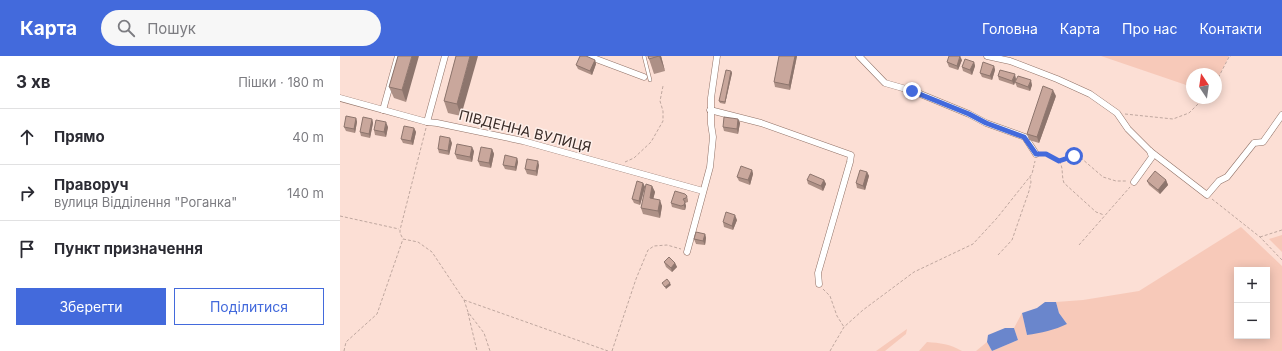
<!DOCTYPE html>
<html lang="uk">
<head>
<meta charset="utf-8">
<style>
  :root { --surface:#fff; --page:#f7f7f7; --text:#2b2b33; --muted:#7c7c81; --line:#e1e1e2; --accent:#436adc }
  body { margin:0; font-family:Inter,sans-serif; background:var(--page); color:var(--text) }
  .controls { position:absolute; right:12px; bottom:12px; display:grid; overflow:hidden; border-radius:0px; box-shadow:0 2px 10px #0003 }
  .controls button { width:36px; height:36px; display:grid; place-items:center; padding:0; border:0; border-bottom:1px solid var(--line); background:var(--surface); color:var(--text); font:20px sans-serif }
  .compass { position:absolute; left:846px; top:12px; width:36px; height:36px; border-radius:50%; background:var(--surface); box-shadow:0 2px 10px #0003; rotate:347deg }
  .stop { position:absolute; width:12px; height:12px; margin:-9px; border:3px solid #436adc; border-radius:50%; background:#fff }
  .stop.end { background:#436adc; border-color:#fff; box-shadow:0 1px 4px #0008 }
  .list { margin:0; padding:0; list-style:none }
  h2 { display:flex; justify-content:space-between; align-items:center; height:52px; margin:0; padding:0 16px; font-size:17px }
  h2 small { font-size:13px; font-weight:400; color:var(--muted) }
  .list li { display:grid; grid-template-columns:26px 1fr auto; gap:12px; align-items:center; box-sizing:border-box; height:56px; padding:0 16px; border-top:1px solid var(--line) }
  .list b { display:block; font-size:15px; white-space:nowrap }
  .list p { margin:0; font-size:13px; white-space:nowrap; color:var(--muted) }
  .list em { font-size:13px; font-style:normal; color:var(--muted) }
  .actions { display:flex; gap:8px; padding:12px 16px }
  .actions a { flex:1; padding:9px 0; border:1px solid var(--accent); border-radius:0px; text-align:center; font-size:14px; color:var(--accent) }
  .actions .main { background:var(--accent); color:#fff }
  .icon { flex:none; width:22px; height:22px; fill:none; stroke:currentColor; stroke-width:2; stroke-linecap:round; stroke-linejoin:round }
  .map { position:relative; flex:none; width:942px; height:295px; overflow:hidden }
  header { display:flex; align-items:center; gap:24px; box-sizing:border-box; height:56px; padding:0 20px; background:var(--accent); color:#fff }
  header strong { font-size:19px }
  nav { display:flex; gap:22px; margin-inline-start:auto; font-size:14px }
  .search { width:280px; height:36px; background:var(--page); display:flex; align-items:center; gap:10px; box-sizing:border-box; padding:0 14px; border-radius:22px; color:var(--muted); font-size:15px }
  main { display:flex }
  aside { flex:1; background:var(--surface) }
  .map>svg:first-child { display:block }
  .green { fill:#f7c9b9; fill-rule:evenodd }
  .water { fill:#6a86cc }
  .lines { fill:none; stroke-linecap:round; stroke-linejoin:round }
  .lane-casing { stroke:#907166; stroke-width:4 }
  .street-casing { stroke:#907166; stroke-width:7 }
  .path { stroke:#bfa79f; stroke-width:1; stroke-dasharray:3 2; stroke-linecap:butt }
  .lane { stroke:#fff; stroke-width:3 }
  .street { stroke:#fff; stroke-width:6 }
  .wall { fill:#ad9086 }
  .shaded-wall { fill:#8d756d }
  .building { fill:#c9a79c; stroke:#8d756d }
  .route { stroke:#436adc; stroke-width:5 }
  .labels { text-anchor:middle; stroke-width:3; stroke-linejoin:round; paint-order:stroke }
  .street-label { font-size:14px; fill:#392b27; stroke:#fef0eb }
</style>
</head>
<body>
<header>
<strong>Карта</strong>
<div class="search"><svg class="icon" aria-label="search" viewBox="0 0 24 24"><circle cx="10" cy="10" r="6"/><path d="M15 15l6 6"/></svg>Пошук</div>
<nav><a>Головна</a><a>Карта</a><a>Про нас</a><a>Контакти</a></nav>
</header>
<main>
<aside>
<h2>3 хв<small>Пішки · 180 m</small></h2>
<ul class="list">
<li><svg class="icon" aria-label="ahead" viewBox="0 0 24 24"><path d="M12 20V5M6 11l6-6 6 6"/></svg><div><b>Прямо</b></div><em>40 m</em></li>
<li><svg class="icon" aria-label="right" viewBox="0 0 24 24"><path d="M7 20v-9h11M14 6l5 5-5 5"/></svg><div><b>Праворуч</b><p>вулиця Відділення &quot;Роганка&quot;</p></div><em>140 m</em></li>
<li><svg class="icon" aria-label="arrive" viewBox="0 0 24 24"><path d="M6 21V4h12l-3 4 3 4H6"/></svg><div><b>Пункт призначення</b></div></li>
</ul>
<div class="actions"><a class="main">Зберегти</a><a>Поділитися</a></div>
</aside>
<div class="map">
<svg width="942" height="295" viewBox="0 0 942 295">
  <rect width="100%" height="100%" fill="#fcdfd5"/>
  <g class="green">
    <polygon points="761,0 889,0 876,26 876,18 852,18 852,31"/>
    <path d="M901,171L942,210V295H636L647,286L652,295L678,284L674,272L682,257L687,279L727,268L719,257L716,246L743,244L799,235ZM897,214H927V280H897Z"/>
    <polygon points="942,179 942,196 929,183"/>
    <polygon points="567,273 566,278 545,295 536,295"/>
    <path d="M587,286C600,287 610,288 622,295H579Z"/>
  </g>
  <g class="water">
    <path d="M705,246H716L719,257L727,268C715,274 701,277 687,279L682,257L697,252Z"/>
    <polygon points="665,272 674,272 678,284 652,295 647,286 648,279"/>
  </g>
  <g class="lines">
    <g class="lane-casing">
      <polyline id="lane" points="304,0 310,24"/>
    </g>
    <g class="street-casing">
      <g id="street">
        <polyline points="248,0 304,21"/>
        <polyline points="519,0 545,27 573,35 629,58 646,67 685,81 696,98"/>
        <polyline points="647,0 670,5 717,23 750,38 777,57 788,73 810,95 867,139 879,125 887,121 914,87 923,86 942,59"/>
        <polyline points="0,42 87,66 97,67 183,85 363,135"/>
        <polyline points="43,54 58,0"/>
        <polyline points="370,54 421,67 511,99 510,106 478,217 479,228"/>
        <polyline points="87,66 105,0"/>
        <polyline points="794,126 812,101 810,95"/>
        <polyline points="347,196 370,111 373,81 371,68 371,42 377,0"/>
      </g>
    </g>
    <g class="path">
      <polyline points="876,26 889,1 891,0"/>
      <polyline points="785,58 833,63 849,57 864,42"/>
      <polyline points="86,72 60,174 60,177 63,183 78,186 92,196 124,244 128,256 144,277 150,295"/>
      <polyline points="703,98 706,99 719,105 734,100 741,102 763,121 776,125 787,125"/>
      <path d="M719,105C724,112 721,119 724,127L756,156L764,159"/>
      <polyline points="285,106 294,102 311,86 323,65 323,55 320,45 323,30"/>
      <polyline points="872,143 920,181 942,204"/>
      <polyline points="0,160 59,173"/>
      <polyline points="920,181 942,174"/>
      <polyline points="739,189 790,131"/>
      <polyline points="658,199 672,184 689,135 691,126 690,121"/>
      <polyline points="483,233 490,240 497,260 504,271"/>
      <polyline points="124,244 268,295"/>
      <polyline points="128,257 137,295"/>
      <polyline points="4,295 6,286 37,258 63,183"/>
      <polyline points="272,295 296,223 308,194 314,190 327,189 341,193"/>
      <polyline points="490,295 504,271 523,254 574,216 633,188 657,162 692,118 695,105"/>
    </g>
    <use href="#lane" class="lane"/>
    <use href="#street" class="street"/>
  </g>
  <g class="wall">
    <polygon points="58,0 66,46 54,42 49,31"/>
    <polygon points="116,0 121,60 108,57 104,45"/>
    <polygon points="308,0 321,0 325,15 314,18"/>
    <polygon points="439,0 457,0 450,34 435,31 434,26"/>
    <polygon points="255,4 256,8 252,19 238,13 236,9"/>
    <polygon points="622,4 618,14 609,11 607,6"/>
    <polygon points="634,6 635,10 632,19 623,15 622,11"/>
    <polygon points="654,10 655,14 652,24 642,21 640,17"/>
    <polygon points="391,15 392,17 385,48 380,47 379,45"/>
    <polygon points="658,20 676,23 674,29 659,24"/>
    <polygon points="675,26 692,29 690,35 677,31"/>
    <polygon points="716,40 699,87 689,84 687,78"/>
    <polygon points="16,62 17,66 15,77 6,75 4,71"/>
    <polygon points="32,63 33,67 30,82 21,80 20,76"/>
    <polygon points="398,63 400,67 398,78 384,75 383,71"/>
    <polygon points="48,71 46,81 35,79 34,74"/>
    <polygon points="74,72 76,76 73,89 63,87 61,83"/>
    <polygon points="112,87 109,99 99,97 98,93"/>
    <polygon points="152,93 154,98 151,112 140,110 138,105"/>
    <polygon points="134,95 132,106 117,103 115,98"/>
    <polygon points="177,102 178,106 176,115 165,113 163,109"/>
    <polygon points="199,109 197,120 187,118 185,113"/>
    <polygon points="412,114 413,118 410,129 399,125 397,121"/>
    <polygon points="527,116 529,120 525,134 517,132 516,127"/>
    <polygon points="467,124 484,124 486,128 483,135 468,128"/>
    <polygon points="826,124 828,129 820,138 809,129 807,125"/>
    <polygon points="303,127 305,131 300,149 294,147 292,143"/>
    <polygon points="312,130 315,136 313,143 322,150 320,162 303,158 301,152"/>
    <polygon points="347,140 348,144 348,146 345,147 346,150 345,154 343,154 332,151 331,147"/>
    <polygon points="397,164 393,174 384,171 383,166"/>
    <polygon points="365,178 366,182 365,189 356,188 354,183"/>
    <polygon points="324,206 335,207 337,211 332,216 326,211"/>
  </g>
  <g class="shaded-wall">
    <polygon points="72,0 79,0 66,46 62,34"/>
    <polygon points="130,0 138,0 121,60 117,48"/>
    <polygon points="319,0 321,0 325,15"/>
    <polygon points="455,0 457,0 450,34 449,29"/>
    <polygon points="620,0 622,4 618,14 617,10"/>
    <polygon points="255,4 256,8 252,19 250,15"/>
    <polygon points="634,6 635,10 632,19 630,14"/>
    <polygon points="654,10 655,14 652,24 650,20"/>
    <polygon points="391,15 392,17 385,48 385,46"/>
    <polygon points="675,18 676,23 674,29 672,25"/>
    <polygon points="691,24 692,29 690,35 688,31"/>
    <polygon points="713,34 716,40 699,87 697,81"/>
    <polygon points="16,62 17,66 15,77 14,73"/>
    <polygon points="32,63 33,67 30,82 29,78"/>
    <polygon points="398,63 400,67 398,78 397,73"/>
    <polygon points="46,66 48,71 46,81 44,76"/>
    <polygon points="74,72 76,76 73,89 71,85"/>
    <polygon points="110,82 112,87 109,99 108,95"/>
    <polygon points="132,91 134,95 132,106 130,101"/>
    <polygon points="152,93 154,98 151,112 149,107"/>
    <polygon points="177,102 178,106 176,115 175,111"/>
    <polygon points="198,105 199,109 197,120 196,115"/>
    <polygon points="412,114 413,118 410,129 408,124"/>
    <polygon points="527,116 529,120 525,134 523,130"/>
    <polygon points="484,124 486,128 483,135 481,130"/>
    <polygon points="826,124 828,129 820,138 818,134"/>
    <polygon points="303,127 305,131 300,149 299,145"/>
    <polygon points="312,130 315,136 312,148 310,142"/>
    <polygon points="320,144 322,150 320,162 318,155"/>
    <polygon points="345,146 346,150 345,154 344,149"/>
    <polygon points="395,159 397,164 393,174 392,170"/>
    <polygon points="365,178 366,182 365,189 363,185"/>
    <polygon points="335,207 337,211 332,216 331,212"/>
    <polygon points="330,227 331,229 326,233 325,231"/>
  </g>
  <g class="building">
    <polygon points="58,0 72,0 62,34 49,31"/>
    <polygon points="116,0 130,0 117,48 104,45"/>
    <polygon points="240,0 246,0 255,4 250,15 236,9"/>
    <polygon points="308,0 319,0 309,3"/>
    <polygon points="439,0 455,0 449,29 434,26"/>
    <polygon points="609,0 620,0 617,10 607,6"/>
    <polygon points="625,3 634,6 630,14 622,11"/>
    <polygon points="643,6 654,10 650,20 640,17"/>
    <polygon points="386,14 391,15 385,46 379,45"/>
    <polygon points="660,14 675,18 672,25 658,20"/>
    <polygon points="678,20 691,24 688,31 675,26"/>
    <polygon points="703,30 713,34 697,81 687,78"/>
    <polygon points="6,60 16,62 14,73 4,71"/>
    <polygon points="23,61 32,63 29,78 20,76"/>
    <polygon points="384,61 398,63 397,73 383,71"/>
    <polygon points="36,64 46,66 44,76 34,74"/>
    <polygon points="64,70 74,72 71,85 61,83"/>
    <polygon points="100,80 110,82 108,95 98,93"/>
    <polygon points="117,88 132,91 130,101 115,98"/>
    <polygon points="141,91 152,93 149,107 138,105"/>
    <polygon points="165,99 177,102 175,111 163,109"/>
    <polygon points="187,103 198,105 196,115 185,113"/>
    <polygon points="401,110 412,114 408,124 397,121"/>
    <polygon points="520,114 527,116 523,130 516,127"/>
    <polygon points="815,115 826,124 818,134 807,125"/>
    <polygon points="470,118 484,124 481,130 467,124"/>
    <polygon points="297,125 303,127 299,145 292,143"/>
    <polygon points="306,128 312,130 310,142 320,144 318,155 301,152"/>
    <polygon points="335,135 345,138 347,140 346,142 343,143 345,146 344,149 341,150 331,147"/>
    <polygon points="386,156 395,159 392,170 383,166"/>
    <polygon points="356,176 365,178 363,185 354,183"/>
    <polygon points="329,201 335,207 331,212 324,206"/>
    <polygon points="327,223 330,227 325,231 322,227"/>
  </g>
  <g class="lines">
    <polyline class="route" points="572,35 629,58 646,67 684,81 696,98 706,98 719,105 734,100"/>
  </g>
  <g class="labels">
    <g class="street-label">
      <text transform="translate(185 75) rotate(14)" y="5">ПІВДЕННА ВУЛИЦЯ</text>
    </g>
  </g>
</svg>
<div class="controls">
<button>+</button>
<button>−</button>
</div>
<svg class="compass" viewBox="-18 -18 36 36"><path d="M0-13l5 13h-10z" fill="#e53935"/><path d="M0 13l5-13h-10z" fill="#7c7c81"/></svg>
<div class="stop" style="left:734px;top:100px"></div>
<div class="stop end" style="left:572px;top:35px"></div>
</div>
</main>
</body>
</html>
